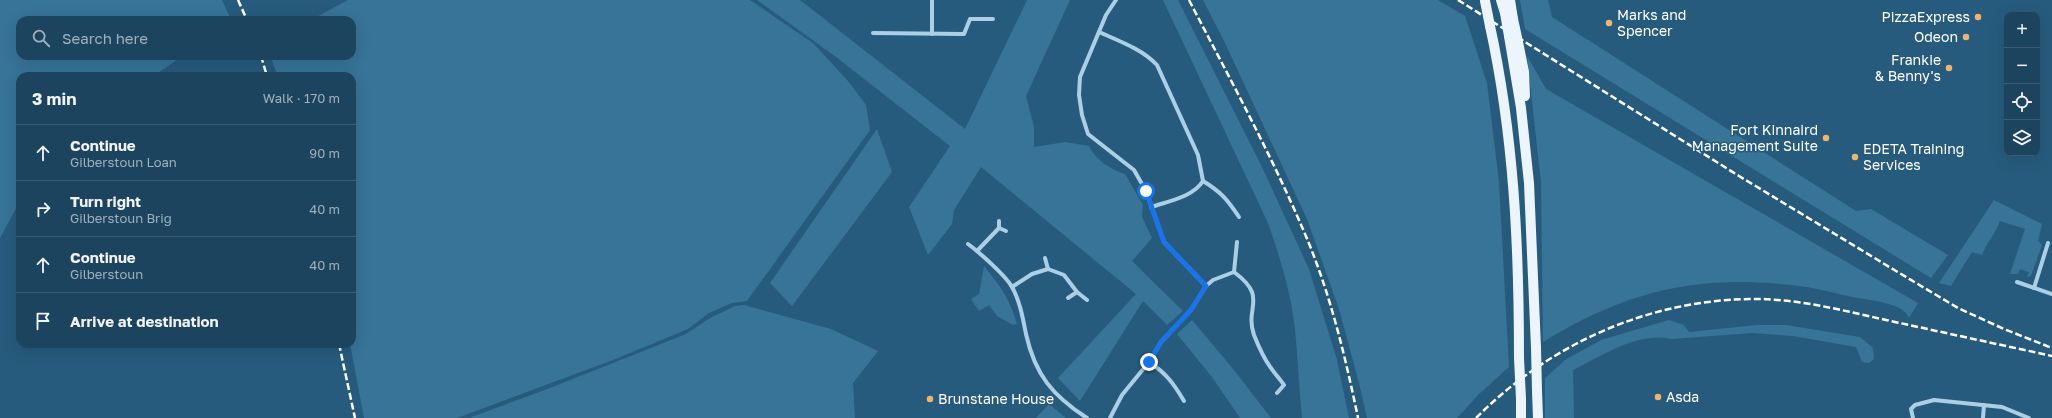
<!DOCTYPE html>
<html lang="en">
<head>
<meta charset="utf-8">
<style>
  :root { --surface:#1d445e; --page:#254b64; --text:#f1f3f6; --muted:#a0b0bc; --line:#3b5c73 }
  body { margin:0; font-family:"Golos Text",sans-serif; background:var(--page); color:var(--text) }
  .controls { position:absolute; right:12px; top:12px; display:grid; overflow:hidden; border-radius:8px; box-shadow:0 4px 16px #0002 }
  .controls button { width:36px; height:36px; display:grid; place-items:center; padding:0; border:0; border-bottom:1px solid var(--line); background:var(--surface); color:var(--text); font:20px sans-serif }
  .stop { position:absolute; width:12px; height:12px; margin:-9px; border:3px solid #1a73e8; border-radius:50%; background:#fff }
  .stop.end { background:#1a73e8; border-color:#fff; box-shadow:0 1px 4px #0008 }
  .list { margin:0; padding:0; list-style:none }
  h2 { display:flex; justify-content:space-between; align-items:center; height:52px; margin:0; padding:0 16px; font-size:17px }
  h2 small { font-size:13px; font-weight:400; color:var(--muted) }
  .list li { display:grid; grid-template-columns:26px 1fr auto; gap:12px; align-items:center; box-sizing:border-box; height:56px; padding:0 16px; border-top:1px solid var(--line) }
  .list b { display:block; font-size:15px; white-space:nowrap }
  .list p { margin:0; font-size:13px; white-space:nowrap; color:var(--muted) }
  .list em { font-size:13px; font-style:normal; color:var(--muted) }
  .icon { flex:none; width:22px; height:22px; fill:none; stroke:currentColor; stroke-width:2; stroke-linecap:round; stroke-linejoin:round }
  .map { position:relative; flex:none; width:2052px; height:418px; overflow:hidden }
  .search { position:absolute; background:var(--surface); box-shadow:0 4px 16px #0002; left:16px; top:16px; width:340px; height:44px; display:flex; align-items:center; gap:10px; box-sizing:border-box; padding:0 14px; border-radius:12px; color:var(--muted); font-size:15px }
  .panel { position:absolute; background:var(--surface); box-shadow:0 4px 16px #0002; left:16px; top:72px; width:340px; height:276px; border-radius:12px }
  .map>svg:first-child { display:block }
  .green { fill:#377498 }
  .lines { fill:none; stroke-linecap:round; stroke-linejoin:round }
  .street { stroke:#accfe5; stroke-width:4 }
  .primary { stroke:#ecf5fd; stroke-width:10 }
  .rail { stroke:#fff; stroke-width:2.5; stroke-dasharray:7 3; stroke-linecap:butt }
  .primary-bridge { stroke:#ecf5fd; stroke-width:10 }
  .route { stroke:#1a73e8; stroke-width:5 }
  .poi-dot { fill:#edb472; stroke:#275b7d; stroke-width:1.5 }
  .labels { text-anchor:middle; stroke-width:3; stroke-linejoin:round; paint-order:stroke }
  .poi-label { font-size:14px; fill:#fff; stroke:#275b7d; text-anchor:start }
</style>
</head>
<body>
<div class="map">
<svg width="2052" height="418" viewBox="0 0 2052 418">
  <rect width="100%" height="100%" fill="#275b7d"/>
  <g class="green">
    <polygon points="0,0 222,0 231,20 20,20 20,56 183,56 153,76 20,76 20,201 0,238"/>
    <polygon points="348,0 750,0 813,43 848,81 866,105 870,130 747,301 732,303 709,313 688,329 613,360 457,418 364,418 350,344 352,344 352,76 278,76 270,56 352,56 352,20 311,20"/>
    <path d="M757,0H800L965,129L1027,0H1070L1026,96L1034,127V147L1065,142L1089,146C1095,159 1111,170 1125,174L1143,205L1142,217L1152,238L1132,261L1183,311L1167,325L1143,301L1080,401L1058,378L1136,294L981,167L954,210L952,224L928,255L909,207L950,146L836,57Z"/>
    <path d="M1163,0H1178L1261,165L1309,269L1337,360L1349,418H1302C1299,389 1298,359 1295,329C1291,293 1280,257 1268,223Z"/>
    <polygon points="1203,0 1438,0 1465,16 1487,83 1499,182 1509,367 1479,394 1457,418 1367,418 1359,383 1339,309 1307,219 1225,43"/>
    <polygon points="1520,0 1548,0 1552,17 1856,211 1871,209 1948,255 1931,278 1525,29"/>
    <path d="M1527,56L1546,89L1918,303L1909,318C1906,304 1870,300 1858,298C1841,295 1824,290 1807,287C1705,273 1631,288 1543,342L1541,183Z"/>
    <polygon points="877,129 892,172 792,306 770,283"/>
    <path d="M1994,200L2042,224L2038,241L2042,245L2031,276L2027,277L2029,272L2020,269L2018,274H2010L2025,229L2000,221C1996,233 1987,242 1982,255L1972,252L1951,286L1939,283Z"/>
    <path d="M984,266C1000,286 1010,299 1017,324L1013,325L997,316L989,305L979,311L971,299L979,294Z"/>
    <polygon points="744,305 831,329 878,351 853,383 855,418 469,418 550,388 686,334 710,318 735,306"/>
    <polygon points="1192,320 1234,370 1271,418 1240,418 1212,377 1177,334"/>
    <path d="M1669,320L1684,325L1689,332L1756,325H1786L1860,337L1873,348L1874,359L1869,363L1862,362L1856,347L1793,336L1752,333L1671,339C1638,331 1602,356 1573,370L1574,418H1545V378L1565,360L1601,340Z"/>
    <polygon points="1049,404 1066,418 1036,418"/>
  </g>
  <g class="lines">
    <g class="street">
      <polyline points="1116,0 1106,15 1080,77 1079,95 1082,115 1088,134 1134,170 1146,191 1164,242 1206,286"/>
      <path d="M1099,32C1119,41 1142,49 1157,65L1198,155L1203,181C1193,197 1169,201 1151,207"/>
      <polyline points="873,33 964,34 970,19 993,19"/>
      <polyline points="932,34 932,0"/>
      <path d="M1203,181C1221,192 1227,199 1239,217"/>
      <polyline points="999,228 1006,231"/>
      <path d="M968,244C979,252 1006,276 1012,287C1020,301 1023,319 1026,334C1035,375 1053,396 1087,418"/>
      <polyline points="977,251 999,228 999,221"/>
      <polyline points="1045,258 1048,269"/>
      <polyline points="1234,272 1237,242"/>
      <polyline points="2017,282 2052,294"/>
      <polyline points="1012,287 1032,274 1048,269 1064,275 1077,292 1087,300"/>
      <polyline points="2034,288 2048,243"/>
      <polyline points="1068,298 1077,292"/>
      <path d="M1149,362C1166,373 1174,384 1184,401"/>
      <path d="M1110,418L1122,395L1149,362L1161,342L1191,310L1206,286L1213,280L1234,272C1269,298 1244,306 1254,335C1258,345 1264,359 1271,368C1275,374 1280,379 1284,385L1277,393"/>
      <polyline points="1913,418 1911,409 1915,405 1934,400 2002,407 2029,418"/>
      <polyline points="1983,418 1984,405"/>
    </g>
    <g class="primary">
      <polyline points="1501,0 1505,13"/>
      <polyline points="1510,0 1513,19"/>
      <path d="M1490,26C1514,136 1519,246 1519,358"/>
      <polyline points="1509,36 1521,108 1529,183 1536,348"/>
      <polyline points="1518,42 1524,72 1525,96"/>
      <polyline points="1537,391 1538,418"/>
      <polyline points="1521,399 1521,418"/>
    </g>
    <g class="rail">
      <polyline points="238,0 247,20"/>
      <path d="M1189,0C1231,81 1275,161 1310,246C1332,301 1346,360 1358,418"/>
      <polyline points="1458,0 1739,176 1896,271 1958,308 2004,329 2052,348"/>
      <polyline points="261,56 267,76"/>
      <polyline points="339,344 355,418"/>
      <path d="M1476,418C1549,345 1645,301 1749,299C1795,298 1841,310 1886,320C1941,332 1997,344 2052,356"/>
    </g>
    <g class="primary-bridge">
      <polyline points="1485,1 1490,26"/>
      <polyline points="1505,13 1509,36"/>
      <polyline points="1513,19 1518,42"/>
      <polyline points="1536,348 1537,391"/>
      <polyline points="1519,358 1521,399"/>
    </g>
  </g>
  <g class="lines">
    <polyline class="route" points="1146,191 1164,242 1206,286 1191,310 1161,342 1149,362"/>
  </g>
  <g class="poi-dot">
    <circle cx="1978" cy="17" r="4"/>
    <circle cx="1609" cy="23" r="4"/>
    <circle cx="1966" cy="37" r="4"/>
    <circle cx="1949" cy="68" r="4"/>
    <circle cx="1826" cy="138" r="4"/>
    <circle cx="1855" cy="157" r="4"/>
    <circle cx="1658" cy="397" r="4"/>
    <circle cx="930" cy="399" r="4"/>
  </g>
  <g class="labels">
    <g class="poi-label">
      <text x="1617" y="20">Marks and<tspan x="1617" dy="16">Spencer</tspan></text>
      <text x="1970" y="22" text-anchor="end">PizzaExpress</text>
      <text x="1958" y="42" text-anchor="end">Odeon</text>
      <text x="1941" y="65" text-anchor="end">Frankie<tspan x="1941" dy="16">&amp; Benny's</tspan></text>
      <text x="1818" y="135" text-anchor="end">Fort Kinnaird<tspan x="1818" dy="16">Management Suite</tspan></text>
      <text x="1863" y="154">EDETA Training<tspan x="1863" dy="16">Services</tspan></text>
      <text x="1666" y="402">Asda</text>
      <text x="938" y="404">Brunstane House</text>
    </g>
  </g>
</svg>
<div class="controls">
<button>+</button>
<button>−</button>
<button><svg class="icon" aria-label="locate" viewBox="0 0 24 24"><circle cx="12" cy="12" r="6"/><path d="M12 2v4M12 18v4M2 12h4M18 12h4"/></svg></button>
<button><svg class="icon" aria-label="layers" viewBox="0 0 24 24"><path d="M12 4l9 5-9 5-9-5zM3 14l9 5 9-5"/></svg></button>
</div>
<div class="stop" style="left:1146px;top:191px"></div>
<div class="stop end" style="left:1149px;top:362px"></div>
<div class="search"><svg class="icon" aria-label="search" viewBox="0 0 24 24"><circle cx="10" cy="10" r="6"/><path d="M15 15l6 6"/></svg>Search here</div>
<section class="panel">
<h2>3 min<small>Walk · 170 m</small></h2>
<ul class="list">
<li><svg class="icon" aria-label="ahead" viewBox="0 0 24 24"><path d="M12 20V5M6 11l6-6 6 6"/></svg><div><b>Continue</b><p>Gilberstoun Loan</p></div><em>90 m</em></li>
<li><svg class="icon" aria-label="right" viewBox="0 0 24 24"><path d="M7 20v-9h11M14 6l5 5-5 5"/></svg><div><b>Turn right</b><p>Gilberstoun Brig</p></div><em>40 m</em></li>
<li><svg class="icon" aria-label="ahead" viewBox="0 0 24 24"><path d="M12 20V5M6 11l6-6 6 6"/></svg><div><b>Continue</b><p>Gilberstoun</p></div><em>40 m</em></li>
<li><svg class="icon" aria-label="arrive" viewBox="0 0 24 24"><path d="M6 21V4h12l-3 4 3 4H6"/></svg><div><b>Arrive at destination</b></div></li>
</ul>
</section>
</div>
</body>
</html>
